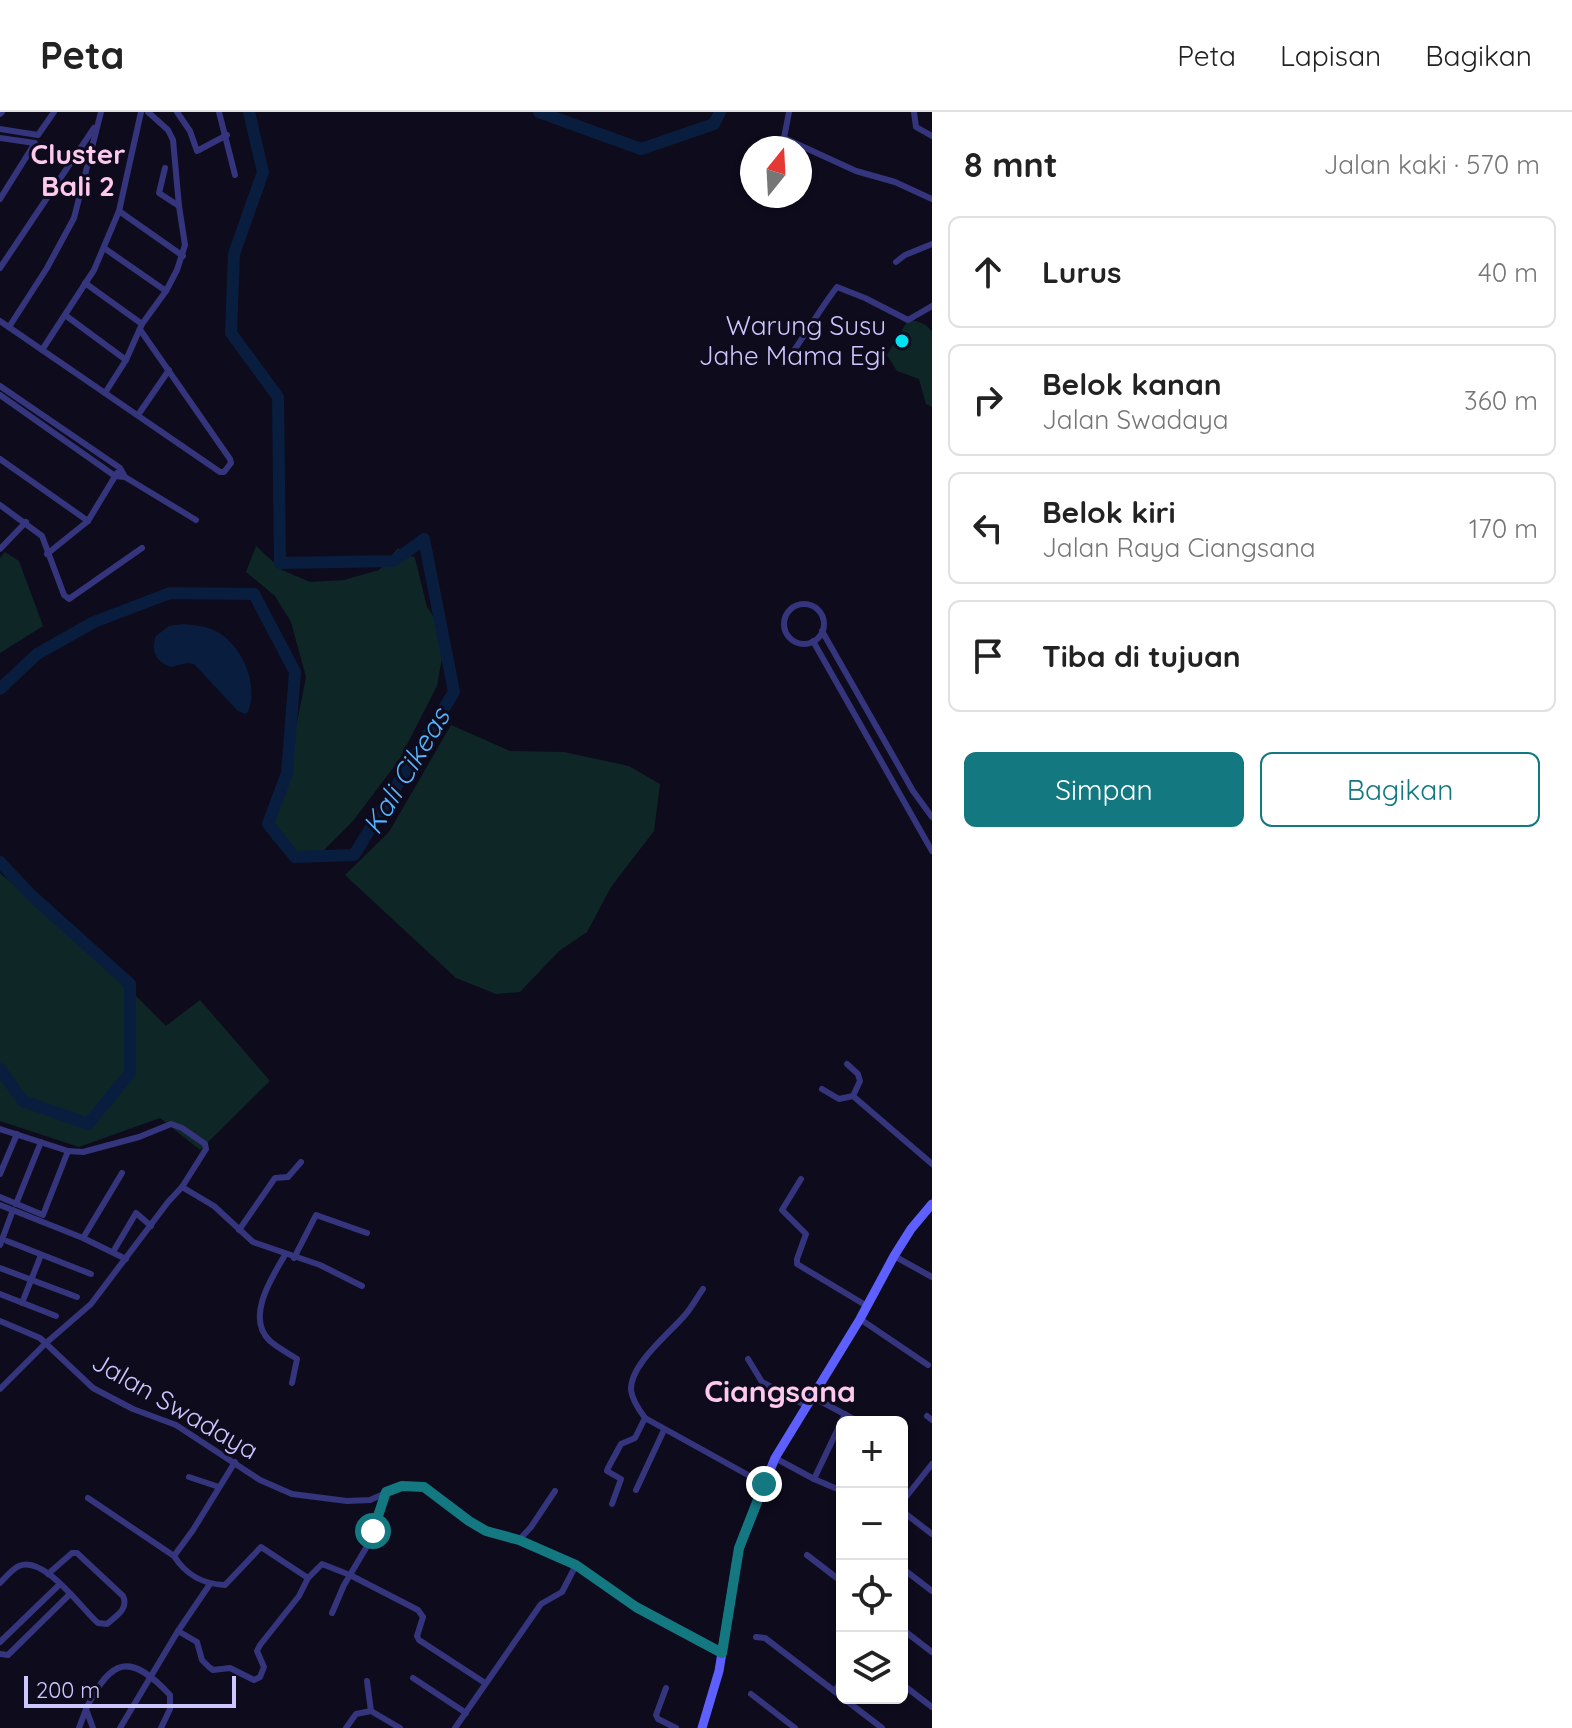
<!DOCTYPE html>
<html lang="id">
<head>
<meta charset="utf-8">
<style>
  :root { --surface:#fff; --page:#f2f2f2; --text:#222; --muted:#767676; --line:#e0e0e0; --accent:#137880 }
  body { margin:0; font-family:Quicksand,sans-serif; background:var(--page); color:var(--text) }
  .controls { position:absolute; right:24px; bottom:24px; display:grid; overflow:hidden; border-radius:12px; box-shadow:0 2px 6px #0004 }
  .controls button { width:72px; height:72px; display:grid; place-items:center; padding:0; border:0; border-bottom:2px solid var(--line); background:var(--surface); color:var(--text); font:40px sans-serif }
  .compass { position:absolute; left:740px; top:24px; width:72px; height:72px; border-radius:50%; background:var(--surface); box-shadow:0 2px 6px #0004; rotate:18deg }
  .scale { position:absolute; left:24px; bottom:20px; width:212px; box-sizing:border-box; padding-left:8px; border:4px solid #ccc7ff; border-top:0; font-size:22px; line-height:28px; white-space:nowrap; color:#ccc7ff; -webkit-text-stroke:6px #0e0b1d; paint-order:stroke }
  .stop { position:absolute; width:24px; height:24px; margin:-18px; border:6px solid #137880; border-radius:50%; background:#fff }
  .stop.end { background:#137880; border-color:#fff; box-shadow:0 2px 8px #0008 }
  .list { margin:0; padding:0; list-style:none }
  h2 { display:flex; justify-content:space-between; align-items:center; height:104px; margin:0; padding:0 32px; font-size:34px }
  h2 small { font-size:26px; font-weight:400; color:var(--muted) }
  .list li { display:grid; grid-template-columns:52px 1fr auto; gap:24px; align-items:center; box-sizing:border-box; height:112px; margin:0 16px 16px; padding:0 16px; border:2px solid var(--line); border-radius:12px }
  .list b { display:block; font-size:30px; white-space:nowrap }
  .list p { margin:0; font-size:26px; white-space:nowrap; color:var(--muted) }
  .list em { font-size:26px; font-style:normal; color:var(--muted) }
  .actions { display:flex; gap:16px; padding:24px 32px }
  .actions a { flex:1; padding:18px 0; border:2px solid var(--accent); border-radius:12px; text-align:center; font-size:28px; color:var(--accent) }
  .actions .main { background:var(--accent); color:#fff }
  .icon { flex:none; width:44px; height:44px; fill:none; stroke:currentColor; stroke-width:2; stroke-linecap:round; stroke-linejoin:round }
  .map { position:relative; flex:none; width:932px; height:1616px; overflow:hidden }
  header { display:flex; align-items:center; gap:48px; box-sizing:border-box; height:112px; padding:0 40px; background:var(--surface); border-bottom:2px solid var(--line) }
  header strong { font-size:38px }
  nav { display:flex; gap:44px; margin-inline-start:auto; font-size:28px }
  main { display:flex }
  aside { flex:1; background:var(--surface) }
  .map>svg:first-child { display:block }
  .green { fill:#0e2726 }
  .water { fill:#091e3e }
  .lines { fill:none; stroke-linecap:round; stroke-linejoin:round }
  .river { stroke:#091e3e; stroke-width:12 }
  .street { stroke:#35357d; stroke-width:6 }
  .secondary { stroke:#5e5fff; stroke-width:9 }
  .route { stroke:#137880; stroke-width:10 }
  .poi-dot { fill:#00e1f2; stroke:#0e0b1d; stroke-width:3 }
  .labels { text-anchor:middle; stroke-width:6; stroke-linejoin:round; paint-order:stroke }
  .poi-label { font-size:26px; fill:#ccc7ff; stroke:#0e0b1d; text-anchor:end }
  .street-label { font-size:26px; fill:#ccc7ff; stroke:#0e0b1d }
  .neighbourhood-label { font-size:28px; font-weight:bold; fill:#ffc9ed; stroke:#0e0b1d }
  .water-label { font-size:28px; font-style:italic; fill:#55b5ff; stroke:#0e0b1d }
  .quarter-label { font-size:30px; font-weight:bold; fill:#ffc9ed; stroke:#0e0b1d }
</style>
</head>
<body>
<header>
<strong>Peta</strong>
<nav><a>Peta</a><a>Lapisan</a><a>Bagikan</a></nav>
</header>
<main>
<div class="map">
<svg width="932" height="1616" viewBox="0 0 932 1616">
  <rect width="100%" height="100%" fill="#0e0b1d"/>
  <g class="green">
    <path d="M908,208C916,208 928,212 932,220V295L926,292L919,267L897,259L887,243Z"/>
    <polygon points="256,434 282,458 310,470 344,468 379,458 398,436 415,446 427,495 446,523 437,574 399,648 353,709 322,740 286,740 272,727 273,701 291,640 306,565 291,510 275,484 246,460"/>
    <polygon points="5,440 19,449 43,514 0,541 0,446"/>
    <polygon points="451,613 510,639 564,640 629,654 660,672 654,719 611,775 587,820 559,839 520,880 496,882 456,866 345,763 389,720"/>
    <polygon points="0,761 81,829 166,914 200,888 270,969 200,1038 160,1006 79,1035 0,1009"/>
  </g>
  <path class="water" d="M183,512C193,513 204,514 214,518C242,532 259,571 248,600L245,602L238,599L194,552L187,551L171,555C156,550 150,539 156,524L169,514Z"/>
  <g class="lines">
    <g class="river">
      <polyline points="539,0 641,37 714,12 720,0"/>
      <polyline points="0,577 37,542 94,510 170,481 254,482 295,560 287,661 268,712 295,745 354,743 454,580 424,427 394,449 280,451 278,285 231,221 234,142 263,60 249,0"/>
      <polyline points="0,750 31,783 130,872 130,961 88,1012 23,989 0,957"/>
    </g>
    <g class="street">
      <polyline points="177,0 190,19 197,39 227,23"/>
      <polyline points="219,0 235,63"/>
      <polyline points="789,0 784,26 856,59 895,70 932,87"/>
      <polyline points="914,0 916,15 932,24"/>
      <polyline points="0,2 2,0"/>
      <polyline points="0,17 38,23 54,0"/>
      <polyline points="0,26 35,31 0,87"/>
      <polyline points="43,33 71,50"/>
      <polyline points="165,56 159,81 179,94"/>
      <polyline points="119,99 183,144"/>
      <polyline points="104,136 166,179"/>
      <polyline points="896,150 905,143 932,132"/>
      <polyline points="0,156 94,16"/>
      <polyline points="85,171 142,212"/>
      <polyline points="65,203 126,248"/>
      <polyline points="0,209 220,360 224,360 231,351 230,347 141,219"/>
      <polyline points="9,215 47,156 74,106 101,0"/>
      <polyline points="42,238 94,158 119,99 141,0"/>
      <path d="M791,243C807,220 820,197 837,175L865,186L908,208L932,194"/>
      <polyline points="0,274 120,356 125,365 115,364 0,283"/>
      <polyline points="105,281 126,248 142,212 166,179 177,158 185,133 179,94 173,28 168,18 148,0"/>
      <polyline points="138,303 169,258"/>
      <polyline points="0,347 88,409"/>
      <polyline points="125,365 196,408"/>
      <polyline points="0,393 42,424 64,483 69,487 142,436"/>
      <polyline points="0,437 26,410"/>
      <polyline points="47,442 88,409 117,361"/>
      <circle cx="804" cy="512" r="20"/>
      <polyline points="822,519 913,679 932,705"/>
      <polyline points="813,529 932,739"/>
      <polyline points="847,952 858,962 860,969 853,984 932,1052"/>
      <polyline points="822,977 839,987 853,984"/>
      <polyline points="0,1017 68,1039 83,1040 139,1025 171,1012 182,1016 205,1032 206,1037 182,1075 168,1090 91,1192 46,1231 0,1277"/>
      <polyline points="0,1062 17,1022"/>
      <polyline points="801,1067 782,1098 806,1122 797,1147 797,1152 867,1194"/>
      <polyline points="182,1075 214,1094 253,1130 320,1153 362,1174"/>
      <polyline points="0,1085 43,1103 68,1039"/>
      <polyline points="16,1092 41,1030"/>
      <polyline points="0,1093 83,1126 126,1147"/>
      <polyline points="239,1118 275,1066 288,1065 301,1050"/>
      <polyline points="83,1126 122,1061"/>
      <polyline points="7,1129 91,1162"/>
      <polyline points="0,1133 13,1098"/>
      <polyline points="113,1140 136,1101 151,1114"/>
      <path d="M285,1143C272,1165 245,1206 270,1229C278,1236 288,1241 297,1247L292,1271"/>
      <polyline points="894,1144 932,1165"/>
      <polyline points="294,1146 316,1103 367,1121"/>
      <polyline points="0,1156 77,1185"/>
      <polyline points="0,1182 56,1204"/>
      <polyline points="22,1191 41,1143"/>
      <polyline points="860,1207 928,1253"/>
      <polyline points="0,1209 40,1226 93,1276 133,1297 176,1313 260,1368 292,1382 347,1389 370,1388 402,1374 424,1375 469,1409 486,1419 519,1428 576,1453 636,1495 722,1541"/>
      <polyline points="748,1247 762,1270 805,1293"/>
      <polyline points="811,1284 859,1310"/>
      <polyline points="927,1304 932,1308"/>
      <path d="M645,1306C639,1298 632,1288 631,1278C630,1252 670,1221 685,1203C692,1195 697,1185 703,1177"/>
      <polyline points="775,1346 814,1367"/>
      <polyline points="189,1365 219,1375"/>
      <polyline points="636,1378 664,1318"/>
      <polyline points="842,1379 814,1367 845,1302"/>
      <polyline points="88,1386 174,1444 193,1418 235,1350"/>
      <polyline points="902,1390 932,1352"/>
      <polyline points="612,1392 621,1367 607,1359 608,1356 621,1332 635,1326 645,1306 764,1372"/>
      <polyline points="902,1399 932,1422"/>
      <polyline points="519,1428 531,1415 555,1379"/>
      <polyline points="807,1443 842,1470"/>
      <path d="M174,1444C186,1463 202,1472 225,1473L261,1435L308,1466L322,1452L350,1463L418,1498L423,1505L417,1524L419,1528L485,1571"/>
      <polyline points="902,1456 932,1479"/>
      <path d="M0,1471C6,1465 12,1457 19,1454C44,1443 81,1496 98,1511L107,1512C116,1504 129,1497 123,1484L77,1441H72L48,1462"/>
      <polyline points="332,1501 344,1473 366,1436 386,1380"/>
      <polyline points="902,1517 932,1540"/>
      <polyline points="178,1519 197,1530 202,1548 209,1555 213,1558 230,1556 254,1568 260,1565 264,1555 257,1539 260,1533 299,1484 308,1466"/>
      <polyline points="756,1525 765,1526 842,1585"/>
      <polyline points="0,1530 60,1472"/>
      <polyline points="0,1542 8,1543 70,1482"/>
      <polyline points="413,1566 466,1601"/>
      <polyline points="367,1569 371,1599"/>
      <polyline points="902,1572 932,1595"/>
      <polyline points="666,1576 656,1603 658,1607 676,1616"/>
      <polyline points="834,1579 842,1569"/>
      <polyline points="751,1582 795,1616"/>
      <polyline points="843,1586 882,1616"/>
      <polyline points="79,1616 86,1597"/>
      <path d="M93,1616L86,1597C111,1546 130,1540 170,1583V1597L161,1616"/>
      <polyline points="120,1616 178,1519 210,1472"/>
      <polyline points="346,1616 356,1602 371,1599 400,1616"/>
      <polyline points="455,1616 541,1492 562,1480 576,1453"/>
    </g>
    <polyline class="secondary" points="702,1616 719,1559 739,1436 775,1346 860,1207 894,1144 911,1117 932,1092"/>
  </g>
  <g class="lines">
    <polyline class="route" points="373,1419 386,1380 402,1374 424,1375 469,1409 486,1419 519,1428 576,1453 636,1495 722,1541 739,1436 764,1372"/>
  </g>
  <circle class="poi-dot" cx="902" cy="229" r="8"/>
  <g class="labels">
    <g class="poi-label">
      <text x="886" y="223">Warung Susu<tspan x="886" dy="30">Jahe Mama Egi</tspan></text>
    </g>
    <g class="street-label">
      <text transform="translate(175 1294) rotate(30)" y="9">Jalan Swadaya</text>
    </g>
    <g class="neighbourhood-label">
      <text x="78" y="52">Cluster<tspan x="78" dy="32">Bali 2</tspan></text>
    </g>
    <g class="water-label">
      <text transform="translate(406 659) rotate(-59)" y="10">Kali Cikeas</text>
    </g>
    <g class="quarter-label">
      <text x="780" y="1290">Ciangsana</text>
    </g>
  </g>
</svg>
<div class="controls">
<button>+</button>
<button>−</button>
<button><svg class="icon" aria-label="locate" viewBox="0 0 24 24"><circle cx="12" cy="12" r="6"/><path d="M12 2v4M12 18v4M2 12h4M18 12h4"/></svg></button>
<button><svg class="icon" aria-label="layers" viewBox="0 0 24 24"><path d="M12 4l9 5-9 5-9-5zM3 14l9 5 9-5"/></svg></button>
</div>
<svg class="compass" viewBox="-18 -18 36 36"><path d="M0-13l5 13h-10z" fill="#e53935"/><path d="M0 13l5-13h-10z" fill="#767676"/></svg>
<div class="scale">200 m</div>
<div class="stop" style="left:373px;top:1419px"></div>
<div class="stop end" style="left:764px;top:1372px"></div>
</div>
<aside>
<h2>8 mnt<small>Jalan kaki · 570 m</small></h2>
<ul class="list">
<li><svg class="icon" aria-label="ahead" viewBox="0 0 24 24"><path d="M12 20V5M6 11l6-6 6 6"/></svg><div><b>Lurus</b></div><em>40 m</em></li>
<li><svg class="icon" aria-label="right" viewBox="0 0 24 24"><path d="M7 20v-9h11M14 6l5 5-5 5"/></svg><div><b>Belok kanan</b><p>Jalan Swadaya</p></div><em>360 m</em></li>
<li><svg class="icon" aria-label="left" viewBox="0 0 24 24"><path d="M17 20v-9H6M10 6l-5 5 5 5"/></svg><div><b>Belok kiri</b><p>Jalan Raya Ciangsana</p></div><em>170 m</em></li>
<li><svg class="icon" aria-label="arrive" viewBox="0 0 24 24"><path d="M6 21V4h12l-3 4 3 4H6"/></svg><div><b>Tiba di tujuan</b></div></li>
</ul>
<div class="actions"><a class="main">Simpan</a><a>Bagikan</a></div>
</aside>
</main>
</body>
</html>
